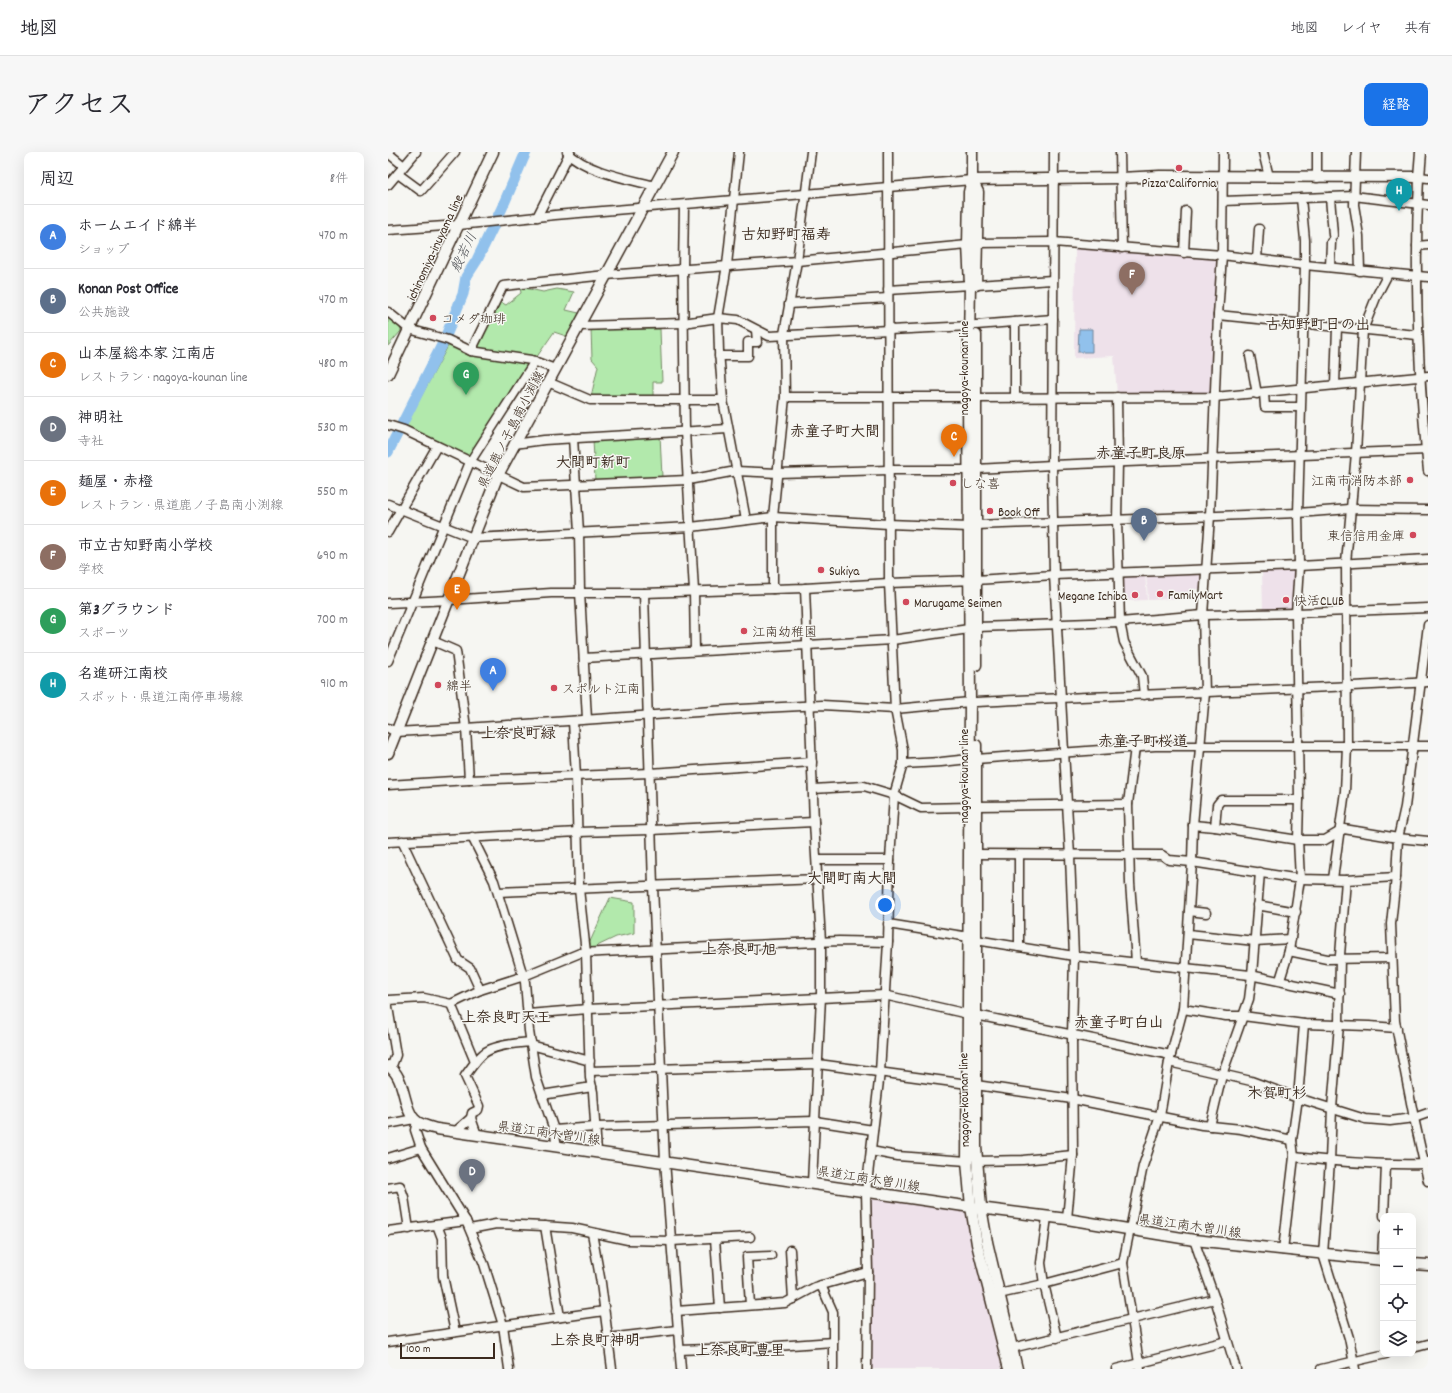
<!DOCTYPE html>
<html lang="ja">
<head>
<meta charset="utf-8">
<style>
  :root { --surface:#fff; --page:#f7f7f7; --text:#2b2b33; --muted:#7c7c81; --line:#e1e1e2; --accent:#1a73e8 }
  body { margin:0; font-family:Dekko,"Klee One",sans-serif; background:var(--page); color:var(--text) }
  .controls { position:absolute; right:12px; bottom:12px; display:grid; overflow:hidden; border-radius:8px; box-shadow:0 4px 16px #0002 }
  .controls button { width:36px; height:36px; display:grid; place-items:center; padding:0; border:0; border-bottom:1px solid var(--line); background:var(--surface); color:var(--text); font:20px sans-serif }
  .scale { position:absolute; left:12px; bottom:10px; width:95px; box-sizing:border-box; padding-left:4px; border:2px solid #3b2a1e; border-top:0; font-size:11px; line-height:14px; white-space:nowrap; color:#3b2a1e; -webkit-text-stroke:3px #f6f6f2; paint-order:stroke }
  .you { position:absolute; left:497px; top:753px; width:14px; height:14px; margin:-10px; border:3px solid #fff; border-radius:50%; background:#1a73e8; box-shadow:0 0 0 6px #1a73e833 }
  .badge { display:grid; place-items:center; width:26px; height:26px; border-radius:50%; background:var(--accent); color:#fff; font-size:13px; font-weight:700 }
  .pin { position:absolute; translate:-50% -33px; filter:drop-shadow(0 1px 2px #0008) }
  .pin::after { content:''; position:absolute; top:21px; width:14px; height:12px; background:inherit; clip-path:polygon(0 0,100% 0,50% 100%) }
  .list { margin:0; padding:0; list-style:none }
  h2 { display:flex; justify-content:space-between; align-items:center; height:52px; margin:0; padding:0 16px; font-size:17px }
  h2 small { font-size:13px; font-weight:400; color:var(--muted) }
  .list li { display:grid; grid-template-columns:26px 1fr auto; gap:12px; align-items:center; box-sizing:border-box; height:64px; padding:0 16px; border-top:1px solid var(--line) }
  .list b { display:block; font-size:15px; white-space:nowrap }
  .list p { margin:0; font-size:13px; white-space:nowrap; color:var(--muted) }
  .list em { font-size:13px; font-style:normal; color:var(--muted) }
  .icon { flex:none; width:22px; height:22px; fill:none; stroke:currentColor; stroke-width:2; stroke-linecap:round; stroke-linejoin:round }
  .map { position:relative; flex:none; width:1040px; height:1217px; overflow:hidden; border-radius:8px }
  header { display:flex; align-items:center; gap:24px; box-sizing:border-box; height:56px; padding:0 20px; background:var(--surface); border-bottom:1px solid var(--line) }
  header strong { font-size:19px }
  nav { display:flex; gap:22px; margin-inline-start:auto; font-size:14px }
  .intro { display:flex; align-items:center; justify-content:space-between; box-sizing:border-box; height:96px; padding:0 24px }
  h1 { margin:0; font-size:28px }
  .button { padding:10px 18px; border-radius:8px; background:var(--accent); color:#fff; font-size:14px; font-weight:700 }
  main { display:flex; gap:24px; padding:0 24px }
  aside { flex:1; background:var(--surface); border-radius:8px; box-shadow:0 4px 16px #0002 }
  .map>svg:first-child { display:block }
  .built { fill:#eee1ea }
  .green { fill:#b2e9ac; stroke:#768a65 }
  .water { fill:#91c1ec; stroke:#6f859a }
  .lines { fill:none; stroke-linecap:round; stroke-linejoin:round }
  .river { stroke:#91c1ec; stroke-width:11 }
  .minor-casing { stroke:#3b2a1e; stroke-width:11 }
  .major-casing { stroke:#3b2a1e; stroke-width:13 }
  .minor { stroke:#f6f6f2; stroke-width:8 }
  .major { stroke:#f6f6f2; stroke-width:10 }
  .poi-dot { fill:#d1495b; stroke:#f6f6f2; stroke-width:1.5 }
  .labels { text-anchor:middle; stroke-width:3; stroke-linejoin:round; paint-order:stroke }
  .poi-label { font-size:13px; fill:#3b2a1e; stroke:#f6f6f2; text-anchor:start }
  .street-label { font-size:13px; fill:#3b2a1e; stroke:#f6f6f2 }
  .water-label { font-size:14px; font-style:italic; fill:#55575c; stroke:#f6f6f2 }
  .quarter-label { font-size:15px; font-weight:bold; fill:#3b2a1e; stroke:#f6f6f2 }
</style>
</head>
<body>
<header>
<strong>地図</strong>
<nav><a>地図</a><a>レイヤ</a><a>共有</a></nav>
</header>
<div class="intro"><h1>アクセス</h1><a class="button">経路</a></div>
<main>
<aside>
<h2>周辺<small>8件</small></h2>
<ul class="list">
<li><span class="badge" style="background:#3f7fe0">A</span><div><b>ホームエイド綿半</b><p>ショップ</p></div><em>470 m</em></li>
<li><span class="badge" style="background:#5c6f8a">B</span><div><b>Konan Post Office</b><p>公共施設</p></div><em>470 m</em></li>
<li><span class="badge" style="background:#e8710a">C</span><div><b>山本屋総本家 江南店</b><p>レストラン · nagoya-kounan line</p></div><em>480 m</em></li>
<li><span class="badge" style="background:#6b7280">D</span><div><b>神明社</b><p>寺社</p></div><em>530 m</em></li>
<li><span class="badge" style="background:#e8710a">E</span><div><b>麺屋・赤橙</b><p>レストラン · 県道鹿ノ子島南小渕線</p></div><em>550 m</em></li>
<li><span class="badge" style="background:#8d6e63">F</span><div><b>市立古知野南小学校</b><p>学校</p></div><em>690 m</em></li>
<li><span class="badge" style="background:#2e9e5b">G</span><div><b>第3グラウンド</b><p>スポーツ</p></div><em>700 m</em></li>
<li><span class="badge" style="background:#0f9aa8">H</span><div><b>名進研江南校</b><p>スポット · 県道江南停車場線</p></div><em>910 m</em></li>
</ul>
</aside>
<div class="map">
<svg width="1040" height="1217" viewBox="0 0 1040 1217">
  <rect width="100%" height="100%" fill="#f6f6f2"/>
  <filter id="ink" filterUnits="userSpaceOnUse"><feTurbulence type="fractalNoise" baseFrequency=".025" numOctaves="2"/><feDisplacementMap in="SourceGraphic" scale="8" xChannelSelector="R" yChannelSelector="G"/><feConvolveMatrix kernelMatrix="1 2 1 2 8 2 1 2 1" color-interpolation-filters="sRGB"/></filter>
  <g filter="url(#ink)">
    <g class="built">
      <polygon points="687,96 829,106 824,241 729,242 726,204 686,206"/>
      <polygon points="909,416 908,460 875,461 874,418"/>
      <polygon points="817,417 816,437 802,437 802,446 760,448 758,420"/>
      <polygon points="732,421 757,421 759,448 733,449"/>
      <polygon points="484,1044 573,1057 578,1062 614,1217 481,1217 480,1047"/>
    </g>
    <g class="green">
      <polygon points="132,135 155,140 169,137 186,140 178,158 191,161 181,185 166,180 148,206 87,196 111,149 118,153 133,141"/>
      <polygon points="0,164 11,173 13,179 0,194"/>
      <polygon points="203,177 272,177 274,230 265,230 265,247 203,245 210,214 204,207"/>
      <polygon points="61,192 79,202 142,211 81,305 17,275"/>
      <polygon points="272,283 274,325 207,329 205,287"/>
      <polygon points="222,746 246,750 246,781 228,785 205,796 200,794"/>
    </g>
    <polygon class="water" points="691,177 704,177 704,200 690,200"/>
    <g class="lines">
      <polyline class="river" points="0,300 55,191 75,142 78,125 89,108 114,56 138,0"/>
      <g class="minor-casing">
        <g id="minor">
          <path d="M179,0C199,20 240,27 267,34"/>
          <polyline points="351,0 339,113 330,166 331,200 335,248 358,368"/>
          <polyline points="666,0 664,313 666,423 682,704 686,804 684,883 685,1003 679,1067"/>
          <polyline points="732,0 734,96"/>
          <polyline points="875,0 881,25"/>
          <polyline points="929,0 929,26"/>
          <polyline points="968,0 966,53 971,84 972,119"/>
          <polyline points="0,1 16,14"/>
          <polyline points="10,22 33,39 67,0"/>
          <path d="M1040,26L1031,25C1026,123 1030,221 1040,319"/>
          <polyline points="0,33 28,0"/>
          <polyline points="942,45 945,83"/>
          <polyline points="835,49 966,44 1040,53"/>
          <polyline points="296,53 295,118 297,279 306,439 307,499"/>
          <polyline points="149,65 182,0"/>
          <polyline points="0,78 71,73 167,63 584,28"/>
          <polyline points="589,91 665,90 834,103 917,113 1040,125"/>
          <polyline points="1029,94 1040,93"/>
          <polyline points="796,101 798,59"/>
          <polyline points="869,107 871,77"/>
          <polyline points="942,115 943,90"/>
          <polyline points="588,133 664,128"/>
          <polyline points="500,138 582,133"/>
          <polyline points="401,152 500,146"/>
          <polyline points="0,160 21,177 60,188 83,199 143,208 167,217"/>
          <polyline points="830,163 1029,183"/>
          <polyline points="588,173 665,167"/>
          <polyline points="191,174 295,171 330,166 350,168 381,184 582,174"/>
          <polyline points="83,199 115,134 218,123 409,109 580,93"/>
          <polyline points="331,204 360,204 360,190 369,190 368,178"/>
          <polyline points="862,204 869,242"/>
          <polyline points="160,230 202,248 335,248"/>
          <polyline points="947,233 949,175"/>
          <polyline points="876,241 877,255 912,255"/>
          <polyline points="397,245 580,245"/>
          <polyline points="729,245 730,310 729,368 732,470 736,490 754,524 756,543"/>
          <polyline points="588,246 827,245 1040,224"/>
          <polyline points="627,246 627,170"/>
          <polyline points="0,273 16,278 136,335 300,328 348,319 389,321 501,318 581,318"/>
          <polyline points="185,286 191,380 192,440 199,567"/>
          <polyline points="126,292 156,288 340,277"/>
          <polyline points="588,317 664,313 1040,298"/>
          <polyline points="0,352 85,386 303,375 385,365 500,372 581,375"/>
          <polyline points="588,373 910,361 962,357 1040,358"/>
          <polyline points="0,380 49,294"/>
          <polyline points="417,436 426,670 433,789 433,845 424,1031"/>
          <polyline points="385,437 385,365 397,245 396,182 409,109 423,0"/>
          <polyline points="256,441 265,734 277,1009 293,1217"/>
          <polyline points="0,451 61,448 163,441 256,441 417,436 501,431 588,428 666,423 911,414 1040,407"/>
          <polyline points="1040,473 1017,655 1010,686 1008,725 1003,772 1007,869 1026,966 1040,1029"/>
          <polyline points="589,475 732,470 815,463 908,461 1040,456"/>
          <polyline points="45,489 68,499 78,576 81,628"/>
          <polyline points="196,506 504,488 581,477"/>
          <polyline points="0,509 82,310 147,209"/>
          <path d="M588,550C738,542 889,539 1040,530"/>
          <polyline points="185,569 188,625 191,737 198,801 202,926 205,940 209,1000"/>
          <polyline points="0,576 8,580 78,576 353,557 434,553 507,557 582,550"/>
          <polyline points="747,595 740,652 742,731 748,810"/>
          <polyline points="588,607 767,594 1040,594"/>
          <polyline points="515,612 553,610 581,607"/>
          <polyline points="0,633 81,628 262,621 424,610"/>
          <polyline points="425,637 476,634 506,643 533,656 581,655"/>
          <polyline points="588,654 740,652"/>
          <polyline points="805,673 827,675 910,688 937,688 956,677 1010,686 1040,689"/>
          <polyline points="827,675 829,653 833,648 911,648"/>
          <polyline points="84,685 106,729 137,830 141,879 148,925 166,978 169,994"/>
          <polyline points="14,689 70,808 82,816 92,838"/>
          <polyline points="0,690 190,680 263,678 426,670"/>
          <polyline points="584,702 774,703 781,708 804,710 912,727 958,728 952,803 951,873 944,956 942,1009 935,1102 961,1186 967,1217"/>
          <polyline points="631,703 631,795"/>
          <polyline points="429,708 502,708"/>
          <polyline points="945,727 957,639 959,594 958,411 968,301 975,178 989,143 1000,122"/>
          <polyline points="958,728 1008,725"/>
          <polyline points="110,740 430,727"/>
          <polyline points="869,753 908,760"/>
          <polyline points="801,759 818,761"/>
          <polyline points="500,772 581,785"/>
          <polyline points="800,782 867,789 903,787"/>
          <polyline points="588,788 686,804 862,823 952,842"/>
          <polyline points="901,799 939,807 1004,806"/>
          <polyline points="892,828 901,799 912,727 910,688 911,646 908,461 911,414 910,361 917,113 917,88 913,46"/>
          <polyline points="0,848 36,846 63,852 92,838 136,824 192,801 451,789 500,790"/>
          <polyline points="63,852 87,910"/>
          <polyline points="0,855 8,903 3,916"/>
          <polyline points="795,857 838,864 855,864 916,872 981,874 1009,876"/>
          <polyline points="140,862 200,857 496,843 580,862"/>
          <polyline points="588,863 783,903"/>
          <polyline points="143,893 202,909"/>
          <polyline points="781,910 863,929 910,946 977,967 1002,969 1026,966 1040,961"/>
          <polyline points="202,919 430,912 580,932"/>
          <polyline points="588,933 684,947 814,973 853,977 904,988"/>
          <polyline points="154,943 204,935"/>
          <polyline points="29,970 27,978 33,996 78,1069 96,1112 115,1173 121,1217"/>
          <polyline points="0,972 26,967"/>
          <polyline points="822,974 834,923 861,847 864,823 872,720"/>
          <polyline points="166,978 208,975 427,969 485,978"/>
          <polyline points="67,980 83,966"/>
          <path d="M89,983L83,966L84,961L90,958L91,954L77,924C82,917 88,908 95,902C105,893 129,891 143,890"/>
          <polyline points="483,999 509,1004 579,1009"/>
          <path d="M906,1005C949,1010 993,1013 1036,1012L1040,1010"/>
          <polyline points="0,1006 33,996"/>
          <polyline points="589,1009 635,1008 685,1003"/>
          <polyline points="0,1036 12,1034 16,1045 21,1077"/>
          <polyline points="996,1064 998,1012"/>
          <polyline points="659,1065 653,1111 656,1132 669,1186"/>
          <polyline points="49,1073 54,1086 55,1124 67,1180"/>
          <polyline points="157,1074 172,1165"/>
          <polyline points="82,1077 108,1072 155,1074 184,1076 240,1088 283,1089 362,1085"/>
          <polyline points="0,1079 78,1069"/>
          <polyline points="204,1081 213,1131 224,1217"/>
          <polyline points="327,1087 332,1156"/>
          <polyline points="806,1088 827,1147 848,1217"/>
          <polyline points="402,1098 405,1147"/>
          <polyline points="895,1098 906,1005 904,988 910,946 916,872"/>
          <polyline points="994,1108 995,1084"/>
          <polyline points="433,1133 445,1160 445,1217"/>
          <polyline points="611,1142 656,1132 735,1111"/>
          <polyline points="362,1153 359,1105 383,1104"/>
          <polyline points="288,1159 397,1151 427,1135 480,1120"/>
          <polyline points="220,1186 289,1178"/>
          <polyline points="0,1190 216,1159"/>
          <polyline points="624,1196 827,1147"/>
          <polyline points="1025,1196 1040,1192"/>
          <polyline points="291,1198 375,1195 445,1190"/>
          <polyline points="479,1217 480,1120 478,1040 492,920 500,790 502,708 506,643 515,612 515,598 507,557 501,431 500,0"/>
          <polyline points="728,1217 839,1189"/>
          <polyline points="752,1217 735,1111 755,1014 772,964 781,910 795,857 804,710 805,673 817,541 815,463 822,364 830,163 834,103 835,0"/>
          <polyline points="933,1217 998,1202"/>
        </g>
      </g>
      <g class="major-casing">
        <g id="major">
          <polyline points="584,0 584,28 581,40 580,93 582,133 580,245 582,550 579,1009 583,1055 589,1092 621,1217"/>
          <polyline points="584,28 590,40 588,133"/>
          <polyline points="584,28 732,26 772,24 1031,25 1033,0"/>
          <polyline points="588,183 588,513"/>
          <polyline points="0,222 105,0"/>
          <polyline points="588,593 588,995 593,1055 599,1090 629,1217"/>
          <polyline points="0,601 110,323 285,0"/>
          <path d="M0,914C18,925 14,954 26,967C31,973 41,975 49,977L583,1055L679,1067L806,1088L995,1108"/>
          <polyline points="1025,1112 1040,1113"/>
        </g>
      </g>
      <use href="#minor" class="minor"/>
      <use href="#major" class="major"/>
    </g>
  </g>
  <g class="poi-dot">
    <circle cx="791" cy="16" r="4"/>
    <circle cx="45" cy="166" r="4"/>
    <circle cx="1022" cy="328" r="4"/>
    <circle cx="565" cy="331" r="4"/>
    <circle cx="602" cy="359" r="4"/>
    <circle cx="1025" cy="383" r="4"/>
    <circle cx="433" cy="418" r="4"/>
    <circle cx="772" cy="442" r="4"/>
    <circle cx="747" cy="443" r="4"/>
    <circle cx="898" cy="448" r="4"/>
    <circle cx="518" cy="450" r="4"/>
    <circle cx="356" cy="479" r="4"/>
    <circle cx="50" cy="533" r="4"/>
    <circle cx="166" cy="536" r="4"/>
  </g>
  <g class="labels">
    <g class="poi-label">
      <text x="791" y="35" text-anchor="middle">Pizza California</text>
      <text x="53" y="171">コメダ珈琲</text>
      <text x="1014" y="333" text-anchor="end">江南市消防本部</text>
      <text x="573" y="336">しな喜</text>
      <text x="610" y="364">Book Off</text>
      <text x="1017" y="388" text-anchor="end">東信信用金庫</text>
      <text x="441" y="423">Sukiya</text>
      <text x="780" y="447">FamilyMart</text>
      <text x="739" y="448" text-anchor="end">Megane Ichiba</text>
      <text x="906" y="453">快活CLUB</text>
      <text x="526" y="455">Marugame Seimen</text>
      <text x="364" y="484">江南幼稚園</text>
      <text x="58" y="538">綿半</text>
      <text x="174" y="541">スポルト江南</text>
    </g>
    <g class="street-label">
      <text transform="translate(46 95) rotate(-65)" y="5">ichinomiya-inuyama line</text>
      <text transform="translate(575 216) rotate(-90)" y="5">nagoya-kounan line</text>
      <text transform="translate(122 277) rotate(-63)" y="5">県道鹿ノ子島南小渕線</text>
      <text transform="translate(575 624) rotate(-90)" y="5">nagoya-kounan line</text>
      <text transform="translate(575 948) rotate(-91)" y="5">nagoya-kounan line</text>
      <text transform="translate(161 980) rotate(8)" y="5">県道江南木曽川線</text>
      <text transform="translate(481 1026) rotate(9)" y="5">県道江南木曽川線</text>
      <text transform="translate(802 1073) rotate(8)" y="5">県道江南木曽川線</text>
    </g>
    <g class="water-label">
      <text transform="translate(75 100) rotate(-64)" y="5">般若川</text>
    </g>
    <g class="quarter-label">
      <text x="398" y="87">古知野町福寿</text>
      <text x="930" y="177">古知野町日の出</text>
      <text x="447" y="284">赤童子町大間</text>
      <text x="753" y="306">赤童子町良原</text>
      <text x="205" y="315">大間町新町</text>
      <text x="130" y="586">上奈良町緑</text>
      <text x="755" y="594">赤童子町桜道</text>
      <text x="464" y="731">大間町南大間</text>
      <text x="351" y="802">上奈良町旭</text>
      <text x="118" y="870">上奈良町天王</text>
      <text x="731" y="875">赤童子町白山</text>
      <text x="889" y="946">木賀町杉</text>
      <text x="207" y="1193">上奈良町神明</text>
      <text x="352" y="1203">上奈良町豊里</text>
    </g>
  </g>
</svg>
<div class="controls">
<button>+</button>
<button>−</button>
<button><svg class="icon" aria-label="locate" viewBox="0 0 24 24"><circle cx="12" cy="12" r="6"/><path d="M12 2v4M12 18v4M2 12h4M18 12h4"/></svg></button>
<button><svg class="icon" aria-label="layers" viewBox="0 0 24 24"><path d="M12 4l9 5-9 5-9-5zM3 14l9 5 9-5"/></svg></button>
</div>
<div class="scale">100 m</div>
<div class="you"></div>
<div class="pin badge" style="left:105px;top:539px;background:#3f7fe0">A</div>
<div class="pin badge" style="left:756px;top:389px;background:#5c6f8a">B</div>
<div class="pin badge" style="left:566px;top:305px;background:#e8710a">C</div>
<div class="pin badge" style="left:84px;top:1040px;background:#6b7280">D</div>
<div class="pin badge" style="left:69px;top:458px;background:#e8710a">E</div>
<div class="pin badge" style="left:744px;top:143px;background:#8d6e63">F</div>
<div class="pin badge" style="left:78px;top:243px;background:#2e9e5b">G</div>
<div class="pin badge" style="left:1011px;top:59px;background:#0f9aa8">H</div>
</div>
</main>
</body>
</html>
